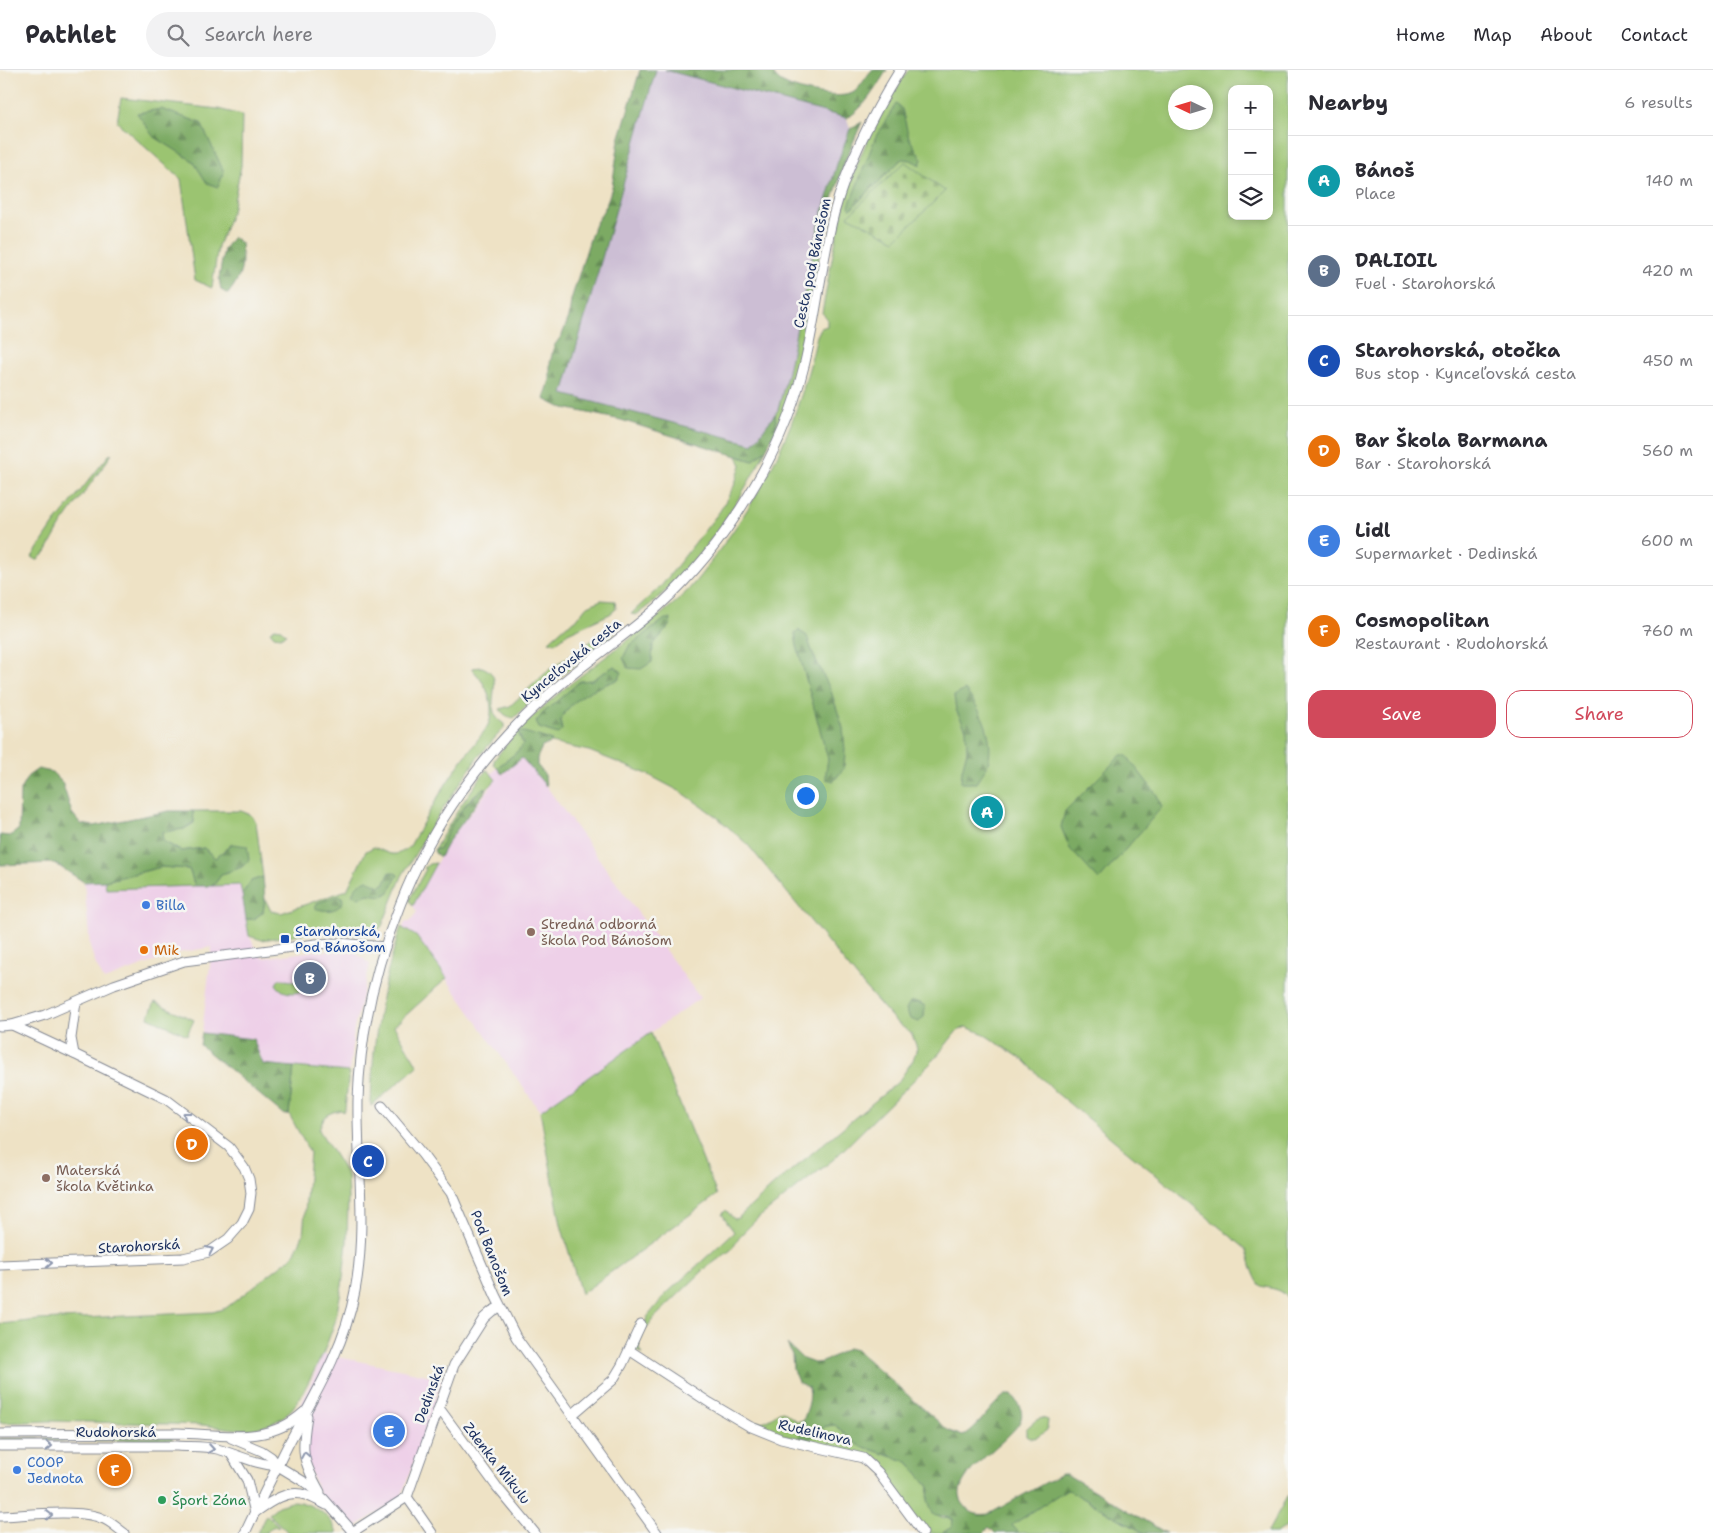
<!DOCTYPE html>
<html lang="en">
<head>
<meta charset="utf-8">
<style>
  :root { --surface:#fff; --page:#f2f2f3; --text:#2b2b33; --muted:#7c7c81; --line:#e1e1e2; --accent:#d1495b }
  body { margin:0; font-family:"Shantell Sans",sans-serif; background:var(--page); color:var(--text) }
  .controls { position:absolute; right:15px; top:15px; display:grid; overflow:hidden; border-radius:10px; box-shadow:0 2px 8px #0003 }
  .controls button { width:45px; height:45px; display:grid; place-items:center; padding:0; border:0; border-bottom:1px solid var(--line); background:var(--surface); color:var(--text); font:25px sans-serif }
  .compass { position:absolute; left:1168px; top:15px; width:45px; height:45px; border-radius:50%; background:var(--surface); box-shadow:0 2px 8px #0003; rotate:274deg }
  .you { position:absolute; left:805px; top:725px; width:18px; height:18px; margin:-12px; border:4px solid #fff; border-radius:50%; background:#1a73e8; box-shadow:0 0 0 8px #1a73e833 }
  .badge { display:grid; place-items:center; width:32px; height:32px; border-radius:50%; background:var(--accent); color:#fff; font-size:16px; font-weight:700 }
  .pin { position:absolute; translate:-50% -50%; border:2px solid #fff; box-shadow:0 1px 5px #0006 }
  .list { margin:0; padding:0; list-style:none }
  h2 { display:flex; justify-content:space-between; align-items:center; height:65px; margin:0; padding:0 20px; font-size:21px }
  h2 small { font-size:16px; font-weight:400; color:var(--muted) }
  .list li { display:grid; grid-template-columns:32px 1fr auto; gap:15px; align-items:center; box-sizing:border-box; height:90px; padding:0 20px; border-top:1px solid var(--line) }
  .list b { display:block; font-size:19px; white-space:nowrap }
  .list p { margin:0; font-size:16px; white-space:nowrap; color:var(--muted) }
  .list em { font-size:16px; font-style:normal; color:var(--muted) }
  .actions { display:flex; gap:10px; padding:15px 20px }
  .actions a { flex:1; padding:11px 0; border:1px solid var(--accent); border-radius:15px; text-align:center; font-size:18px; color:var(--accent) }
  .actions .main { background:var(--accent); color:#fff }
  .icon { flex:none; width:28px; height:28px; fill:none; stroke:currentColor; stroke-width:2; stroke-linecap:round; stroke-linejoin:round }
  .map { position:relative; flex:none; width:1288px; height:1463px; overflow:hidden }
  header { display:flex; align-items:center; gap:30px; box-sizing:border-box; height:70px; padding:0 25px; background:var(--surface); border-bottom:1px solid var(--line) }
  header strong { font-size:24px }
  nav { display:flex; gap:28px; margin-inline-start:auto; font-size:18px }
  .search { width:350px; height:45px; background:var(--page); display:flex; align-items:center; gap:12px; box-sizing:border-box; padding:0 18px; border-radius:28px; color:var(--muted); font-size:19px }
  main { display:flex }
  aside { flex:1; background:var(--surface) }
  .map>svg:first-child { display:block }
  .built { fill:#eed0e8 }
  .industrial { fill:#ccbed4 }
  .green { fill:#9bc471; stroke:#5b7a68; fill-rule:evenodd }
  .forest { fill:url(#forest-firs); stroke:#4c6c60 }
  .cemetery { fill:url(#cemetery-stones); stroke:#5b7a68 }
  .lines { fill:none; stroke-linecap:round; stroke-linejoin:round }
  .minor-casing { stroke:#848892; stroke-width:11 }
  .minor { stroke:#fff; stroke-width:9 }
  .oneway { stroke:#8d97ae }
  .shop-dot { fill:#3f7fe0; stroke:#f6f6f2; stroke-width:2 }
  .education-dot { fill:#8d6e63; stroke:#f6f6f2; stroke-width:2 }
  .transit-dot { fill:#1a4fb4; stroke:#f6f6f2; stroke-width:2 }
  .food-dot { fill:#e8710a; stroke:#f6f6f2; stroke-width:2 }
  .leisure-dot { fill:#2e9e5b; stroke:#f6f6f2; stroke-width:2 }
  .labels { text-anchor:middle; stroke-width:5; stroke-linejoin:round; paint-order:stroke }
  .street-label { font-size:14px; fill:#1b2f5e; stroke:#f6f6f2 }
  .shop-label { font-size:14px; fill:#366cbe; stroke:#f6f6f2; text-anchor:start }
  .education-label { font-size:14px; fill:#785e54; stroke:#f6f6f2; text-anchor:start }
  .transit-label { font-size:14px; fill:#164399; stroke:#f6f6f2; text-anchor:start }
  .food-label { font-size:14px; fill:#c56008; stroke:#f6f6f2; text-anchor:start }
  .leisure-label { font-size:14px; fill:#27864d; stroke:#f6f6f2; text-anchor:start }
</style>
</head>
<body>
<header>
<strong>Pathlet</strong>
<div class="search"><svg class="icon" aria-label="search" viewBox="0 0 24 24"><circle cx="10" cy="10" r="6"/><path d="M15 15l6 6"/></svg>Search here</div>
<nav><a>Home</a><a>Map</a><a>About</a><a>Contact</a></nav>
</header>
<main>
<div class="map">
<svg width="1288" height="1463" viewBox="0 0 1288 1463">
  <defs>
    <pattern id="forest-firs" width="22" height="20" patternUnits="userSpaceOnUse" patternTransform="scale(1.25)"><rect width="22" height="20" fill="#7caa63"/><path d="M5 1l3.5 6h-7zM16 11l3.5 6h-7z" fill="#658b55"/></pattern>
    <pattern id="cemetery-stones" width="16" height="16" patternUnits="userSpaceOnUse" patternTransform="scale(1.25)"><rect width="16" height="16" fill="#9bc471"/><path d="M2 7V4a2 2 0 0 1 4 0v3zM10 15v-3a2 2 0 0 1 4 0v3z" fill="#7ea060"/></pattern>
  </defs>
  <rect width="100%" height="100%" fill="#f6f6f2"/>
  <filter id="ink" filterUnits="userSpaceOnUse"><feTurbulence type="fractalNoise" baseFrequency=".02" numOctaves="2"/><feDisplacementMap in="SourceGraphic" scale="10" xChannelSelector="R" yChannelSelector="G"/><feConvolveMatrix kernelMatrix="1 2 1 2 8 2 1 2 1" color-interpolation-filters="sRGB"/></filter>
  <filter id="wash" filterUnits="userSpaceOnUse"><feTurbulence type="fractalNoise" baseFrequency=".0096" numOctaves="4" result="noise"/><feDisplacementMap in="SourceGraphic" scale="20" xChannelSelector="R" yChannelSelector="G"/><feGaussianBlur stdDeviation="1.12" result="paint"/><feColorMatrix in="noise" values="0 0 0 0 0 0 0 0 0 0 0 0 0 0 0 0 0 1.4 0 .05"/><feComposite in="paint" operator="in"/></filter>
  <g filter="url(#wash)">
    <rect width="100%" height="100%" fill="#eee2c5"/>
    <g class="built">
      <polygon points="522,688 546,716 700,928 540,1041 416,866 403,858 405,851 409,852 417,842 413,836 448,772 496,710 491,704 497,698 503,704"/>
      <polygon points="105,811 106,819 240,815 249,866 262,888 313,881 355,882 370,894 354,959 349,1002 263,994 253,969 202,963 212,877 178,883 104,910 96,895 90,877 84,812"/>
      <polygon points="323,1284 442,1308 432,1341 401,1428 350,1460 321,1430 304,1384 296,1346"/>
    </g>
    <polygon class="industrial" points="656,0 665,0 847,48 850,59 837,94 819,155 788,302 778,340 753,374 563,324"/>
    <g class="green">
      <path d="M908,0H1288V1229C1282,1218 1271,1219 1261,1216C1252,1205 1251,1192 1246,1179L1054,1021L1025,991L982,963L966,957L956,962L934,990L834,1089L757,1149L739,1167L731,1180L706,1198L653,1249L643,1263L639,1272V1279L642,1284L634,1279V1275L648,1246L666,1224L734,1162L722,1144L726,1140L734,1149L738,1148L776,1113L898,1012L913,990L917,978L912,964L896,952L863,915L748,775L717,747L683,723L647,704L589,681L551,673V670L519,665L523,674C518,684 505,690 497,698L494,694V690C543,624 616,584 677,531C694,516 709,494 723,475C772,408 799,348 817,266L821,258L827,256V248L822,243C833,185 842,123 868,69C879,45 894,23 908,0ZM1232,19H1269V146H1232ZM1176,22H1206V52H1176Z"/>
      <polygon points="121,28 218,39 242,45 241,96 232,141 218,176 212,218 195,210 181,109 117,52"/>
      <polygon points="811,226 795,304 777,358 775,344 778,340 788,302 801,238"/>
      <path d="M766,379C737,438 691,507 636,545L631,544L662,515L720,441L734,416L741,395L737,386L753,391Z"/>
      <polygon points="112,384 61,455 46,482 37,490 32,487 54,454 109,385"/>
      <polygon points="601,530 615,531 616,539 610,544 568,563 555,573 549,571 567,555 576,550 586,537"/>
      <path d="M621,551L620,557L612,565L542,621L514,648C507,647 504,645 500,639L510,636L550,599Z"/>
      <polygon points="275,558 281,559 286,564 280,567 274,566 270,561"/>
      <path d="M482,597C504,605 489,626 494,642C495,647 500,651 504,654V658L478,687L436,749L402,806L382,856C377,862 373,863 366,865L307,863L262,870L249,866L246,849H254L263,842L265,829L271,841L281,843L347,820L366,781L374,777C390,784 395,789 410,776C429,742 448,707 473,676C480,666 491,656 491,643C492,625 484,612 472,599V598Z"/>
      <path d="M486,700L489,701L496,710L487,719C469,719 447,763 440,778L434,780L461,735Z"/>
      <polygon points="193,741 241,741 251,745 256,752 263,807 251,811 242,824 240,815 213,816 222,804 242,797 232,774 215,788 204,778 181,781 163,771 162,762 184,759 194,753"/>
      <polygon points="436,793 416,830 413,836 409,830 426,799 424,798 429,794"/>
      <polygon points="161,797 189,799 195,816 106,819 105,811"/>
      <path d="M401,857L416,866L447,908L394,956L418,996L371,1036C372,975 381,915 401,857Z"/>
      <path d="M279,909L292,911L308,919C297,924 283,926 276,914Z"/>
      <polygon points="155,932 194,950 187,965 148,947"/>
      <polygon points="651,963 717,1125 581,1224 561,1155 540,1041"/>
      <path d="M294,997L349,1002L345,1039L343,1042L341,1040C326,1043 324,1046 319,1060L347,1105L348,1128L347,1173L342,1216L335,1252L323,1284L300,1328L292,1339L282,1348L268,1355L253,1359H234L202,1355L169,1354L49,1351L0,1353V1254L39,1250L213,1242L226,1238L293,1186L303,1165L310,1083L289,1044Z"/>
      <path d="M783,1341L796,1351L804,1350L800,1359L817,1364L826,1356L835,1355L858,1375L908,1392L929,1417L928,1430L941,1448L953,1449L952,1457L942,1463H927L886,1406L869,1388L853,1381L833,1378L794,1369L749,1352C756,1352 763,1353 769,1349C775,1346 776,1342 783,1341Z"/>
      <path d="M1042,1348L1048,1350L1047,1360C1039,1366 1035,1371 1026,1366V1359L1036,1350Z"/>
      <polygon points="171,1367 173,1369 171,1370 45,1371 45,1368"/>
      <polygon points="39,1368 39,1371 0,1372 0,1369"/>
      <polygon points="1067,1419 1144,1463 1019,1463 1011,1455"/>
      <polygon points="1288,1425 1288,1456 1276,1463 1267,1463"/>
      <path d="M294,1431C311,1433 332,1445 337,1463H289L268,1444L278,1436Z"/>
      <polygon points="266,1445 279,1456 272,1457 266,1463 257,1463"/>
    </g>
    <g class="forest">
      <polygon points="640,0 656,0 563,324 753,374 775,344 777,358 766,379 753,391 621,350 560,337 544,329 550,310 550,293 554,276 562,265 569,247 571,230 594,156 606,136 612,117 619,70"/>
      <path d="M665,0H772C774,6 778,11 785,14C798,21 841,31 854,22C861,17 866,6 872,0H887C876,17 865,38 847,48Z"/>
      <polygon points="896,34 902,39 909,68 922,89 920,95 911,90 902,89 851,139 849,136 876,66"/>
      <polygon points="161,39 201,53 224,102 218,117 207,113 193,91 153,66 137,43"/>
      <polygon points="862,52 846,89 830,138 811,226 801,238 819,155 837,94 850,59"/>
      <path d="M233,167L241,173C243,197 243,204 228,224L221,220L219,208L224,179Z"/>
      <polygon points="665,549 671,549 670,555 653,575 652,592 641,599 628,598 623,588 629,576"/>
      <polygon points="798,560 807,566 813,584 831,621 843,658 845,680 844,698 834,711 826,709 826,701 828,689 797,576 795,564"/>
      <path d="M614,596L622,602L619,609C592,620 576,624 560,650L562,660L558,664L539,658L536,652L543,643L580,611L592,610Z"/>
      <path d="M965,620C982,641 996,669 987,697C984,702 979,708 976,713H961L962,700L967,681L966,659L956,640L954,626Z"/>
      <path d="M518,662H524L551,670V673L542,677L537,688V695L545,705L546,716L522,688L502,704L497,698C505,690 518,684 523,674Z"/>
      <polygon points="1121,685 1126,685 1157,725 1162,737 1099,810 1070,779 1061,757 1065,741"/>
      <polygon points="38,699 52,702 62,712 72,743 81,754 94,756 169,741 193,741 194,752 184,759 162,762 163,771 181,781 204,778 215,788 232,774 247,776 249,790 242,797 222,804 213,816 195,816 189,799 161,797 105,811 84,812 54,793 0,795 0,765 10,766 19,759 20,720 28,706"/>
      <path d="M482,719H487L448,772L440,787L435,783L434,780L440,778C450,755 462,735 482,719Z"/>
      <path d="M390,802H394L398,805L389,822L383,826L368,824L359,828L352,825C355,816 359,814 367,810L379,816L384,814Z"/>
      <polygon points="263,807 265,829 263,842 254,849 246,849 242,824 251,811"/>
      <path d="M337,826L342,827L343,831C338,842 325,842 315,838L317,833Z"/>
      <polygon points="910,932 918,932 925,936 924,947 919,952 910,949 906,939"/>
      <polygon points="202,963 253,969 263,994 294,997 289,1044 284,1045 200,975"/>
      <path d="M787,1274L803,1289L814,1293L823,1292L848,1278L856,1280L949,1361L963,1366C980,1356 989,1337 1005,1325H1012C1017,1333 1024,1339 1021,1349C1014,1371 940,1409 965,1436C972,1445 978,1445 989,1444L1061,1404H1066L1166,1463H1144L1067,1419L1012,1455L1019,1463H995L989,1457L984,1463H942L952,1457L953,1449L933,1444L928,1430L929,1417L908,1392L858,1375L835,1355L826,1356L809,1369L800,1367C800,1349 813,1336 809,1318L798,1312L793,1300L792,1285Z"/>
    </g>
    <polygon class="cemetery" points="905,92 945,121 895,170 848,146"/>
  </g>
  <g filter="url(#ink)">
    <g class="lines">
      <g class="minor-casing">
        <g id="minor">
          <polyline points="0,956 12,955 45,945 114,915 184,891 316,874 339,873 385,877"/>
          <polyline points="74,984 71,968 76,932"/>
          <polyline points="382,1036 422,1084 451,1123 495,1225 516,1267 657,1463"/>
          <polyline points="0,1195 183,1188 209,1182 228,1169 242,1153 249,1139 251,1123 249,1109 244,1097 229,1077 166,1029 74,984 12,955"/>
          <polyline points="629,1280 710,1333 749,1356 781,1369 863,1388 878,1402 923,1463"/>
          <polyline points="439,1338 497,1417 535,1463"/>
          <polyline points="572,1345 613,1310 622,1295 641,1254"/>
          <path d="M307,1346C301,1382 302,1390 320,1422"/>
          <path d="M0,1364L178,1363C223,1364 267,1376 304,1342"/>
          <polyline points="231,1368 262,1381 271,1387 278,1396 306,1413 323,1428 353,1462"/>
          <path d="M0,1376H177C190,1377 204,1376 217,1379C237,1384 256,1395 278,1396"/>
          <polyline points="231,1384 247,1410 255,1443"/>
          <polyline points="407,1427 432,1463"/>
          <path d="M257,1441C270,1432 288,1419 305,1425C312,1427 320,1432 327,1435"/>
          <path d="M0,1446C26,1445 78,1439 101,1448C109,1450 117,1458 124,1463"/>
          <path d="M245,1463C259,1433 274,1403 289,1373C315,1325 345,1276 355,1221C367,1158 357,1093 358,1030C360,963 375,897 400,835C431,755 483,683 547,626C582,594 622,569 658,537C692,506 723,468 747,428C777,381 798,329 809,274C818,231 823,186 834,143C848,92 872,45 900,0"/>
          <polyline points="351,1463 407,1427 454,1295 484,1248 492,1241 500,1237"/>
        </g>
      </g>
      <use href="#minor" class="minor"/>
    </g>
    <defs><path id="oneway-chevron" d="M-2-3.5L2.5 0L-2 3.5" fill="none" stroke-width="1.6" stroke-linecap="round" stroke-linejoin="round" transform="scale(1.25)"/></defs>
    <g class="oneway">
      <use href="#oneway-chevron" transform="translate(186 1045) rotate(-143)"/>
      <use href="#oneway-chevron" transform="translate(210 1180) rotate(-25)"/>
      <use href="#oneway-chevron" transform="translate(49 1193) rotate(-2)"/>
      <use href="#oneway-chevron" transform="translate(49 1376)"/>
      <use href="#oneway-chevron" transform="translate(211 1379) rotate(9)"/>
      <use href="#oneway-chevron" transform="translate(305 1385) rotate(-100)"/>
      <use href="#oneway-chevron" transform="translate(49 1445) rotate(-1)"/>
    </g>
  </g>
  <g class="shop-dot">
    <circle cx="146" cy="835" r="5"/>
    <circle cx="17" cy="1400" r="5"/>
  </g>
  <g class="education-dot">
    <circle cx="531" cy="862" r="5"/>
    <circle cx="46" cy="1108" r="5"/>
  </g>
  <rect class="transit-dot" x="280" y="864" width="10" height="10" rx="2.5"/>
  <circle class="food-dot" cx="144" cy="880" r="5"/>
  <circle class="leisure-dot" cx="162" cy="1430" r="5"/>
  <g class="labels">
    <g class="street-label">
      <text transform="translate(812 193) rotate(-78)" y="5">Cesta pod Bánošom</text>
      <text transform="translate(571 590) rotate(-39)" y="5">Kynceľovská cesta</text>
      <text transform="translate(139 1176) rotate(-3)" y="5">Starohorská</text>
      <text transform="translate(492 1183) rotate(68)" y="5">Pod Banošom</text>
      <text transform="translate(429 1324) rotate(-70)" y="5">Dedinská</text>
      <text x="116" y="1367">Rudohorská</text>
      <text transform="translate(815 1362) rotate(13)" y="5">Rudelinova</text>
      <text transform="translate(497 1393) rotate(52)" y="5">Zdenka Mikulu</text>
    </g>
    <g class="shop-label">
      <text x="156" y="840">Billa</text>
      <text x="27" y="1397">COOP<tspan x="27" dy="16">Jednota</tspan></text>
    </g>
    <g class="education-label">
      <text x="541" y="859">Stredná odborná<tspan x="541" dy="16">škola Pod Bánošom</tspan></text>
      <text x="56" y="1105">Materská<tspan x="56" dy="16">škola Květinka</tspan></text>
    </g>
    <g class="transit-label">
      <text x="295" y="866">Starohorská,<tspan x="295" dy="16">Pod Bánošom</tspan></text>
    </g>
    <g class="food-label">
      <text x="154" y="885">Mik</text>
    </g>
    <g class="leisure-label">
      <text x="172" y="1435">Šport Zóna</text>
    </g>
  </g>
</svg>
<div class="controls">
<button>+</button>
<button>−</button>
<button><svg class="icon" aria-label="layers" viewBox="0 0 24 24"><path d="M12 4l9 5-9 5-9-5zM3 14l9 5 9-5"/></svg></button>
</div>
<svg class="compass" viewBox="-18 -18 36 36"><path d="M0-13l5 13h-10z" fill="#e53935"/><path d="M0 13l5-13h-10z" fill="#7c7c81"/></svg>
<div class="you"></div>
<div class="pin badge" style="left:987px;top:742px;background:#0f9aa8">A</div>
<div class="pin badge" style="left:310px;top:908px;background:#5c6f8a">B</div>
<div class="pin badge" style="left:368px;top:1091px;background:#1a4fb4">C</div>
<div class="pin badge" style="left:192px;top:1074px;background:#e8710a">D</div>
<div class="pin badge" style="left:389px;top:1361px;background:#3f7fe0">E</div>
<div class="pin badge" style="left:115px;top:1400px;background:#e8710a">F</div>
</div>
<aside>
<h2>Nearby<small>6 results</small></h2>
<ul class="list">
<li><span class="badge" style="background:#0f9aa8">A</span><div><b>Bánoš</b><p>Place</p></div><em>140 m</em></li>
<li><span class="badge" style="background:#5c6f8a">B</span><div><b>DALIOIL</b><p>Fuel · Starohorská</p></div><em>420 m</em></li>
<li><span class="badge" style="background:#1a4fb4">C</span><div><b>Starohorská, otočka</b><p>Bus stop · Kynceľovská cesta</p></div><em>450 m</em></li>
<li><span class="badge" style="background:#e8710a">D</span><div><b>Bar Škola Barmana</b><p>Bar · Starohorská</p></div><em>560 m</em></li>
<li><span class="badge" style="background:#3f7fe0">E</span><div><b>Lidl</b><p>Supermarket · Dedinská</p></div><em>600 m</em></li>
<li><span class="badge" style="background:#e8710a">F</span><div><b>Cosmopolitan</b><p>Restaurant · Rudohorská</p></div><em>760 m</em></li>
</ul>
<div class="actions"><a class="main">Save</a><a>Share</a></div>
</aside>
</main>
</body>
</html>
